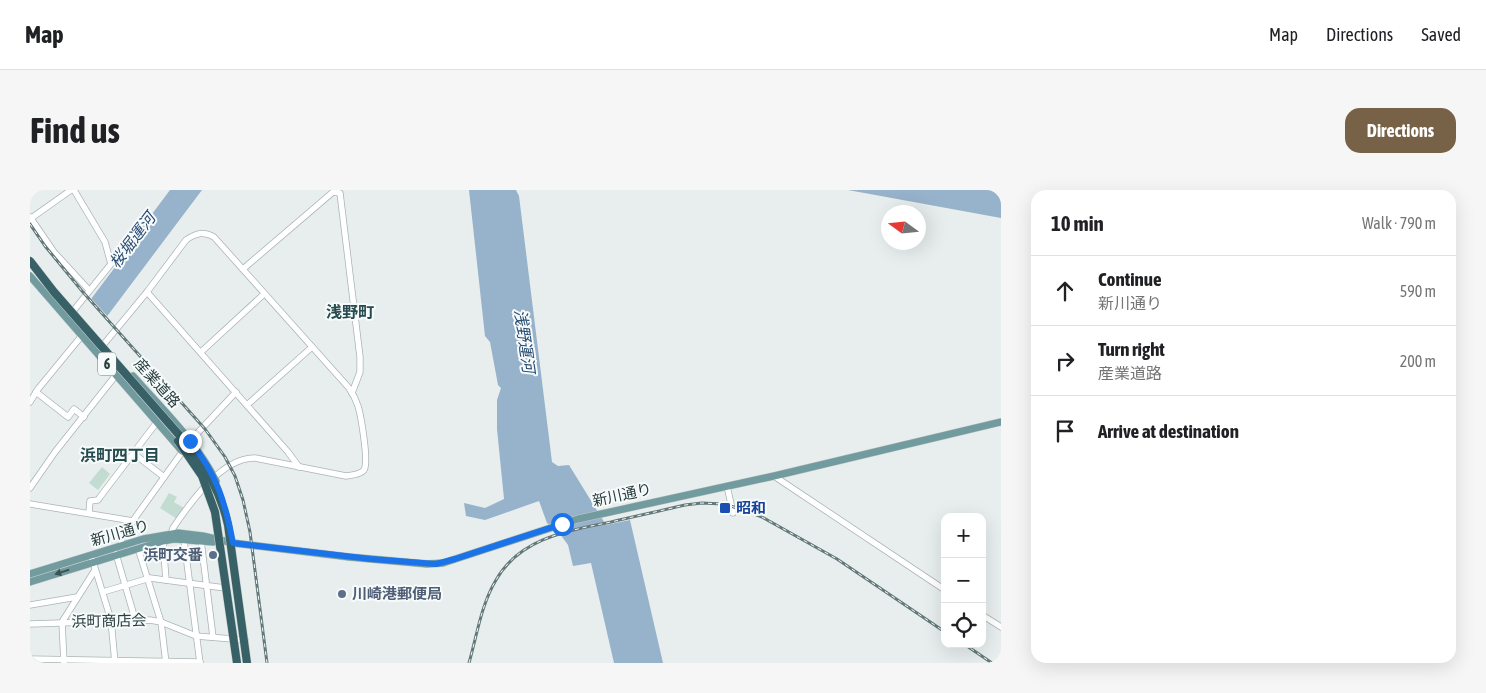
<!DOCTYPE html>
<html lang="en">
<head>
<meta charset="utf-8">
<style>
  :root { --surface:#fff; --page:#f6f6f6; --text:#202124; --muted:#757577; --line:#e0e0e0; --accent:#776247 }
  body { margin:0; font-family:"Asap Condensed","Noto Sans JP",sans-serif; background:var(--page); color:var(--text) }
  .controls { position:absolute; right:15px; bottom:15px; display:grid; overflow:hidden; border-radius:10px; box-shadow:0 5px 20px #0002 }
  .controls button { width:45px; height:45px; display:grid; place-items:center; padding:0; border:0; border-bottom:1px solid var(--line); background:var(--surface); color:var(--text); font:25px sans-serif }
  .compass { position:absolute; left:851px; top:15px; width:45px; height:45px; border-radius:50%; background:var(--surface); box-shadow:0 5px 20px #0002; rotate:285deg }
  .stop { position:absolute; width:15px; height:15px; margin:-11px; border:4px solid #1a73e8; border-radius:50%; background:#fff }
  .stop.end { background:#1a73e8; border-color:#fff; box-shadow:0 1px 5px #0008 }
  .list { margin:0; padding:0; list-style:none }
  h2 { display:flex; justify-content:space-between; align-items:center; height:65px; margin:0; padding:0 20px; font-size:21px }
  h2 small { font-size:16px; font-weight:400; color:var(--muted) }
  .list li { display:grid; grid-template-columns:32px 1fr auto; gap:15px; align-items:center; box-sizing:border-box; height:70px; padding:0 20px; border-top:1px solid var(--line) }
  .list b { display:block; font-size:19px; white-space:nowrap }
  .list p { margin:0; font-size:16px; white-space:nowrap; color:var(--muted) }
  .list em { font-size:16px; font-style:normal; color:var(--muted) }
  .icon { flex:none; width:28px; height:28px; fill:none; stroke:currentColor; stroke-width:2; stroke-linecap:round; stroke-linejoin:round }
  .map { position:relative; flex:none; width:971px; height:473px; overflow:hidden; border-radius:15px }
  header { display:flex; align-items:center; gap:30px; box-sizing:border-box; height:70px; padding:0 25px; background:var(--surface); border-bottom:1px solid var(--line) }
  header strong { font-size:24px }
  nav { display:flex; gap:28px; margin-inline-start:auto; font-size:18px }
  .intro { display:flex; align-items:center; justify-content:space-between; box-sizing:border-box; height:120px; padding:0 30px }
  h1 { margin:0; font-size:35px }
  .button { padding:12px 22px; border-radius:15px; background:var(--accent); color:#fff; font-size:18px; font-weight:700 }
  main { display:flex; gap:30px; padding:0 30px }
  aside { flex:1; background:var(--surface); border-radius:15px; box-shadow:0 5px 20px #0002 }
  .map>svg:first-child { display:block }
  .green { fill:#c3dcd2 }
  .water { fill:#97b2cb }
  .pier { fill:#e7eeed }
  .lines { fill:none; stroke-linecap:round; stroke-linejoin:round }
  .minor-casing { stroke:#aab5b5; stroke-width:7 }
  .major-casing { stroke:#c3c9c9; stroke-width:8 }
  .minor { stroke:#fff; stroke-width:5.5 }
  .major { stroke:#719b9e; stroke-width:7 }
  .rail-casing { stroke:#637879; stroke-width:3 }
  .rail { stroke:#f7fafa; stroke-width:1; stroke-dasharray:4; stroke-linecap:butt }
  .highway-bridge-casing { stroke:#c3c9c9; stroke-width:9; stroke-linecap:butt }
  .highway-bridge { stroke:#376167; stroke-width:8 }
  .oneway { fill:#3a5456 }
  .route { stroke:#1a73e8; stroke-width:6 }
  .transit-dot { fill:#1a4fb4; stroke:#f7fafa; stroke-width:2 }
  .service-dot { fill:#5c6f8a; stroke:#f7fafa; stroke-width:2 }
  .labels { text-anchor:middle; stroke-width:4; stroke-linejoin:round; paint-order:stroke }
  .shield { fill:#f7fafa; stroke:#667676; stroke-width:1 }
  .shield-label { font-size:14px; font-weight:bold; fill:#283d3e }
  .street-label { font-size:15px; fill:#283d3e; stroke:#f7fafa }
  .transit-label { font-size:15px; font-weight:bold; fill:#164399; stroke:#f7fafa; text-anchor:start }
  .service-label { font-size:15px; font-weight:bold; fill:#4e5e75; stroke:#f7fafa; text-anchor:end }
  .water-label { font-size:16px; font-style:italic; fill:#284e73; stroke:#f7fafa }
  .neighbourhood-label { font-size:16px; font-weight:bold; fill:#264b4e; stroke:#f7fafa }
</style>
</head>
<body>
<header>
<strong>Map</strong>
<nav><a>Map</a><a>Directions</a><a>Saved</a></nav>
</header>
<div class="intro"><h1>Find us</h1><a class="button">Directions</a></div>
<main>
<div class="map">
<svg width="971" height="473" viewBox="0 0 971 473">
  <rect width="100%" height="100%" fill="#e7eeed"/>
  <g class="green">
    <polygon points="72,277 80,284 68,300 59,293"/>
    <polygon points="139,303 147,307 144,312 154,318 147,329 130,318"/>
  </g>
  <g class="water">
    <polygon points="140,0 172,0 75,129 58,113 98,60 107,44"/>
    <polygon points="439,0 486,0 489,6 522,272 528,276 539,275 576,335 600,330 633,473 584,473 561,373 543,376 538,355 530,344 517,333 509,311 455,330 436,326 434,313 455,318 474,309 467,239 467,210 471,198 468,195 460,152 455,146"/>
    <polygon points="818,0 971,0 971,28"/>
  </g>
  <polygon class="pier" points="60,107 79,128 76,131 73,131 56,114 56,112"/>
  <g class="lines">
    <g class="minor-casing">
      <g id="minor">
        <polyline points="0,27 24,62 59,100"/>
        <polyline points="0,29 41,0"/>
        <polyline points="213,79 303,2 310,3 330,167 330,182 322,203"/>
        <polyline points="117,102 258,262 269,277"/>
        <polyline points="44,120 81,74 75,52 44,0"/>
        <path d="M74,154L117,102L156,50C166,43 174,41 184,47L319,198C323,204 326,210 328,216C331,226 339,272 334,280C330,285 322,285 316,286L225,268C192,267 160,313 143,338L141,344"/>
        <polyline points="171,162 234,104"/>
        <polyline points="6,202 38,227 44,219 54,227"/>
        <polyline points="0,212 8,199 54,143"/>
        <polyline points="217,215 282,157"/>
        <polyline points="103,263 134,287"/>
        <polyline points="744,286 915,400"/>
        <polyline points="697,296 703,323"/>
        <polyline points="0,298 25,262 86,185"/>
        <polyline points="0,314 103,331"/>
        <polyline points="59,323 60,311 68,310 70,307 127,232"/>
        <polyline points="154,350 170,473"/>
        <polyline points="133,351 136,390"/>
        <polyline points="171,351 183,447"/>
        <polyline points="91,356 92,346 160,251 206,202"/>
        <polyline points="108,358 131,432 136,473"/>
        <polyline points="86,364 105,429"/>
        <polyline points="61,365 81,430 85,473"/>
        <polyline points="73,402 120,388 195,398"/>
        <polyline points="0,415 47,407"/>
        <polyline points="952,425 971,437"/>
        <polyline points="0,434 120,430 131,432 166,446 215,450"/>
        <polyline points="0,469 170,472"/>
        <polyline points="34,473 32,432 65,380"/>
      </g>
    </g>
    <g class="major-casing">
      <g id="major">
        <polyline points="0,86 152,261"/>
        <path d="M103,186C132,219 166,251 186,291"/>
        <polyline points="0,384 113,349 148,343 173,346 203,353 319,367 397,374 413,373 548,329 744,286 971,232"/>
        <polyline points="0,392 133,351 144,349 183,352"/>
      </g>
    </g>
    <use href="#minor" class="minor"/>
    <use href="#major" class="major"/>
    <g class="rail-casing">
      <g id="rail">
        <polyline points="0,34 15,56 52,101 175,239 195,267 205,286 213,310 220,342 237,473"/>
        <polyline points="934,454 962,473"/>
        <path d="M439,473C447,445 451,415 466,390C490,348 537,341 581,332C606,326 630,321 655,315L672,313L693,314L711,319L732,327L807,369L915,442"/>
      </g>
    </g>
    <use href="#rail" class="rail"/>
    <g class="highway-bridge-casing">
      <g id="highway-bridge">
        <path d="M0,71L24,102L164,262C181,285 192,308 198,335L217,473"/>
        <polyline points="148,251 172,286 185,322 207,473"/>
      </g>
    </g>
    <use href="#highway-bridge" class="highway-bridge"/>
  </g>
  <defs><path id="oneway-solid" d="M-6-.8H1V-3.2L6.5 0L1 3.2V.8H-6Z" transform="scale(1.25)"/></defs>
  <use class="oneway" href="#oneway-solid" transform="translate(32 382) rotate(162)"/>
  <g class="lines">
    <path class="route" d="M160,251C187,285 195,311 203,353L341,369L406,374L425,369L532,334"/>
  </g>
  <rect class="transit-dot" x="689" y="312" width="12" height="12" rx="2.5"/>
  <g class="service-dot">
    <circle cx="183" cy="365" r="5"/>
    <circle cx="312" cy="404" r="5"/>
  </g>
  <g class="labels">
    <rect class="shield" x="68" y="162.5" width="18" height="23" rx="4"/>
    <g class="shield-label">
      <text x="77" y="179">6</text>
    </g>
    <g class="street-label">
      <text transform="translate(127 193) rotate(48)" y="5">産業道路</text>
      <text transform="translate(592 305) rotate(-12)" y="5">新川通り</text>
      <text transform="translate(90 343) rotate(-16)" y="5">新川通り</text>
      <text transform="translate(79 431) rotate(-1)" y="5">浜町商店会</text>
    </g>
    <g class="transit-label">
      <text x="706" y="323">昭和</text>
    </g>
    <g class="service-label">
      <text x="173" y="370">浜町交番</text>
      <text x="322" y="409" text-anchor="start">川崎港郵便局</text>
    </g>
    <g class="water-label">
      <text transform="translate(102 50) rotate(-53)" y="6">桜堀運河</text>
      <text transform="translate(495 151) rotate(82)" y="6">浅野運河</text>
    </g>
    <g class="neighbourhood-label">
      <text x="320" y="128">浅野町</text>
      <text x="90" y="271">浜町四丁目</text>
    </g>
  </g>
</svg>
<div class="controls">
<button>+</button>
<button>−</button>
<button><svg class="icon" aria-label="locate" viewBox="0 0 24 24"><circle cx="12" cy="12" r="6"/><path d="M12 2v4M12 18v4M2 12h4M18 12h4"/></svg></button>
</div>
<svg class="compass" viewBox="-18 -18 36 36"><path d="M0-13l5 13h-10z" fill="#e53935"/><path d="M0 13l5-13h-10z" fill="#757577"/></svg>
<div class="stop" style="left:532px;top:334px"></div>
<div class="stop end" style="left:160px;top:251px"></div>
</div>
<aside>
<h2>10 min<small>Walk · 790 m</small></h2>
<ul class="list">
<li><svg class="icon" aria-label="ahead" viewBox="0 0 24 24"><path d="M12 20V5M6 11l6-6 6 6"/></svg><div><b>Continue</b><p>新川通り</p></div><em>590 m</em></li>
<li><svg class="icon" aria-label="right" viewBox="0 0 24 24"><path d="M7 20v-9h11M14 6l5 5-5 5"/></svg><div><b>Turn right</b><p>産業道路</p></div><em>200 m</em></li>
<li><svg class="icon" aria-label="arrive" viewBox="0 0 24 24"><path d="M6 21V4h12l-3 4 3 4H6"/></svg><div><b>Arrive at destination</b></div></li>
</ul>
</aside>
</main>
</body>
</html>
